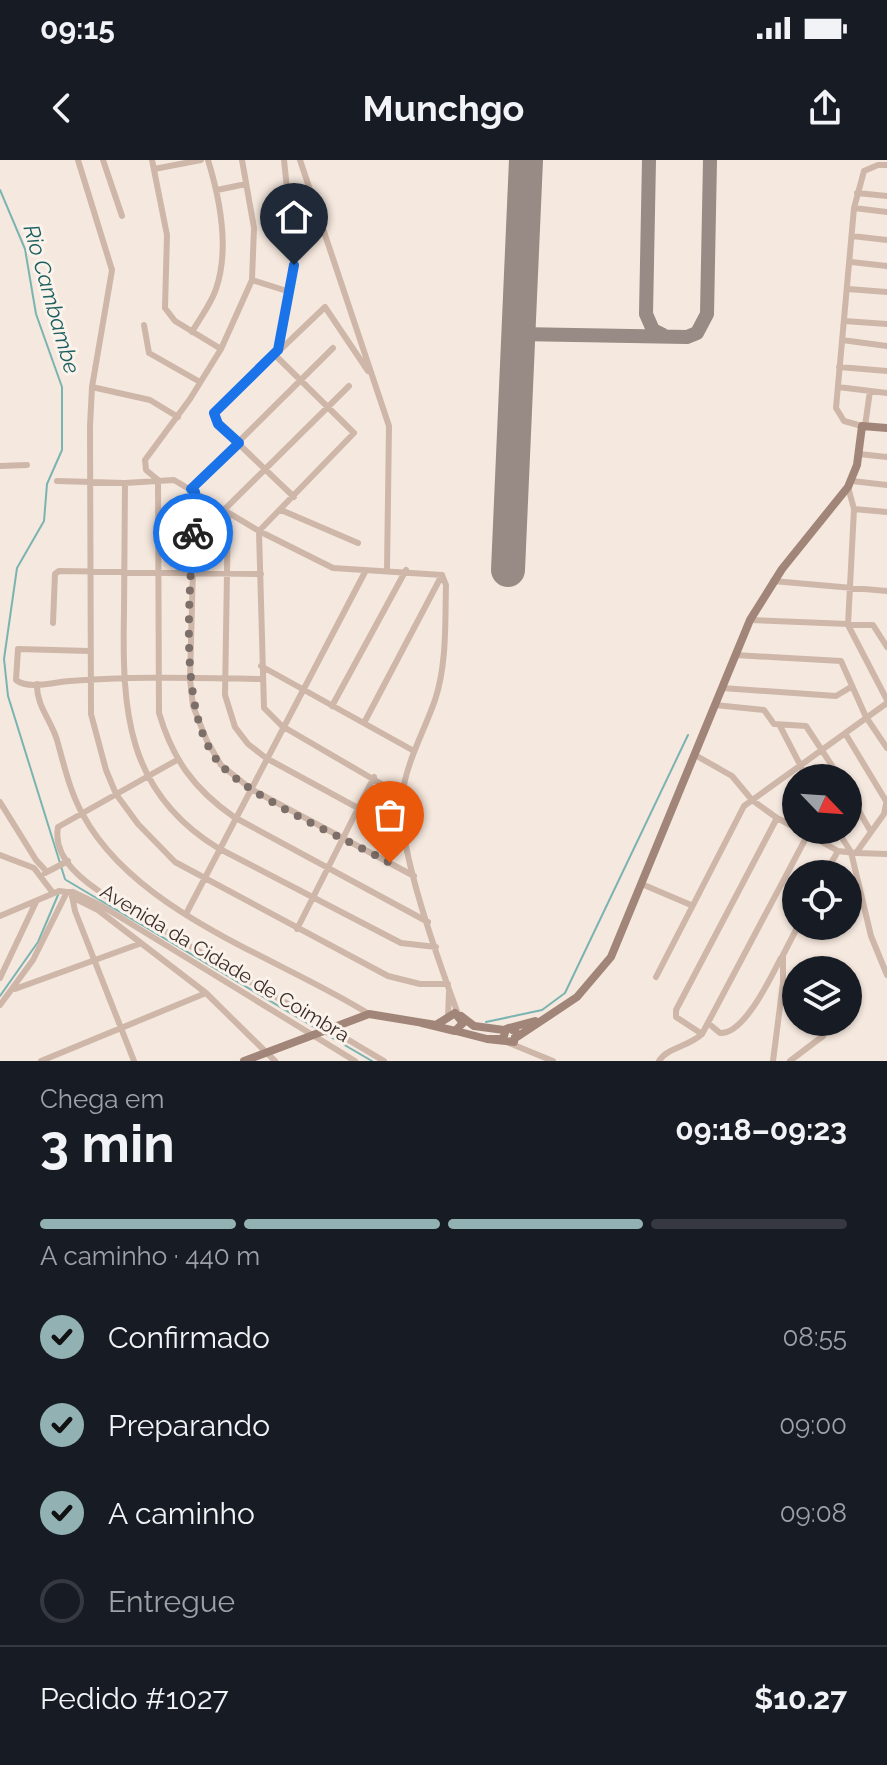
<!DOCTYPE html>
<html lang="pt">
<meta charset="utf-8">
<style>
:root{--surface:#171b24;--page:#242831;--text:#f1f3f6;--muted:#9ea1a6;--line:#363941;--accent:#91b1b2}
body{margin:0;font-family:Raleway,sans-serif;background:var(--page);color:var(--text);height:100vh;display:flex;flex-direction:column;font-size:30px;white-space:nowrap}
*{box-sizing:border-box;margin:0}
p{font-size:26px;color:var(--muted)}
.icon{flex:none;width:44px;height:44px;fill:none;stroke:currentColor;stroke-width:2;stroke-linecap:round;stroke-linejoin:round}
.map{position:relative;height:901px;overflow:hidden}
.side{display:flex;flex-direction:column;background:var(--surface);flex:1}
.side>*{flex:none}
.needle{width:52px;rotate:115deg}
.controls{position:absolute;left:782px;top:604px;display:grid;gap:16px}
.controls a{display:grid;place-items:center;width:80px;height:80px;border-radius:50%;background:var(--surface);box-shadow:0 2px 6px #0004;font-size:40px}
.pin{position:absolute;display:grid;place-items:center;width:68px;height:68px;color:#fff;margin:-82px -34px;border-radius:50% 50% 50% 0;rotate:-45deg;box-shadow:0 0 8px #0007}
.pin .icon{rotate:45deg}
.courier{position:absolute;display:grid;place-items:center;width:80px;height:80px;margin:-40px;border:6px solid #1a73e8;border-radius:50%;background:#fff;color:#222;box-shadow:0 2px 10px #0007}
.headline em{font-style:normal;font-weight:700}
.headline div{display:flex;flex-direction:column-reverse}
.headline{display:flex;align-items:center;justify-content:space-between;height:136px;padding:0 40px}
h1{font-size:52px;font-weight:700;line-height:60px}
.bar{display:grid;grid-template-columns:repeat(4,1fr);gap:12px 8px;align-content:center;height:96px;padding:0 40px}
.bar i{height:10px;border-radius:6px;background:var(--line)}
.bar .selected{background:var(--accent)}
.bar p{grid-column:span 4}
.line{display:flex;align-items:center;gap:20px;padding:0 40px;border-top:2px solid var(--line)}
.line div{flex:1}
ol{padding:0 40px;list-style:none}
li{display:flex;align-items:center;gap:24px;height:88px}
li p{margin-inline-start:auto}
li .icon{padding:8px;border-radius:50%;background:var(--accent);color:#111;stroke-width:4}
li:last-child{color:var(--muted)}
li i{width:44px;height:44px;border:4px solid var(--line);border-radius:50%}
.status{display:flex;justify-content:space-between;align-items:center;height:56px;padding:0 40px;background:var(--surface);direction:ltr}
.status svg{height:22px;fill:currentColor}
header{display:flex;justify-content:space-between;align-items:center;height:104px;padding:0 40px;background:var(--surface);font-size:36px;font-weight:700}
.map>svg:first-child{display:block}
</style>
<div class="status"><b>09:15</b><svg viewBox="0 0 49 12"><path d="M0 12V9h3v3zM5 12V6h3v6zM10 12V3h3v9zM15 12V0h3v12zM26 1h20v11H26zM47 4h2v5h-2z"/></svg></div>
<header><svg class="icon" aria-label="back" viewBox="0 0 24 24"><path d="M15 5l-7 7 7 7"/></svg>Munchgo<svg class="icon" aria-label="share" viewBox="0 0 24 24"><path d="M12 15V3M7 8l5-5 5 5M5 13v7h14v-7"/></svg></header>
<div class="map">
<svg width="887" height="901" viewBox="0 0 887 901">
<rect width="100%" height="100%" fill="#f5e8de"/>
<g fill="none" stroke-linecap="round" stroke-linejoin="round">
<path stroke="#7ab4b2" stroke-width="2" d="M0,30L25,89L36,154L62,227V290L47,324L44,361L17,408L4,499L8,536L65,719
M66,720L319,870
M0,836L38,782L58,735
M486,862L542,850L565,833L688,575
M324,873L372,901"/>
<path stroke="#988a84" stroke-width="14" d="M649,0L646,154L653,170L663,175
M518,174L687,177L697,173L707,154L710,0"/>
<path stroke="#988a84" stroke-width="34" d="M508,410L526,0"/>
<path stroke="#ceb7a9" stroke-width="6" d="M78,0L112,110L92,227L90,266L91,554L106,610L116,634L138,664L175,702L388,816L420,824H448
M103,0L122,56
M152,0L167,75L165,148L175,161L221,189
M242,0L254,68L252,120L221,189L190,239L145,300L146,310L158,320L159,553C173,600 194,629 234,657L428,762
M300,0L389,266L387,410
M154,9L201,0
M217,30L246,24
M857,33L887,36
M854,48L887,52
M852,76L887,80
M851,102L887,106
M252,120L287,131
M848,129L887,132
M844,161L887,164
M144,165L149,193L200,222
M192,172C200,158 211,144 216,129C230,88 220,39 208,0
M842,180L887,186
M278,190L294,96L284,0
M274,194L354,273L259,371L264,548L282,566L402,636
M839,207L887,211
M92,227L150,240L178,257
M838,227L887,233
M862,266L844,261L836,248L854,48L864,11L878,5H887
M865,266L870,231
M859,294L887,297
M0,306L27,305
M57,321L125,323L174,320L259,371L333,408L442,415
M852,321L887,325
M125,323C125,366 124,409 124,452C122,550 126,632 218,688L401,783L436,787
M848,327L854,349L848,465L887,540
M191,329L333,188
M195,332L190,519L193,546L207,581L221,605L251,629L414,716
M294,337L218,264L214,253L325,147L368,211
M854,349L887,352
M281,350L358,383
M223,351L349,226
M228,353L225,535L235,567L248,584L266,598L404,673
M442,415L446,425C445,462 447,504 435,540C424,572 406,602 402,637C396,685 440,805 458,854
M773,421L887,431
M750,460L873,465L887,487
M53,463L55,414L59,411L261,414
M89,491L18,489L16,520C29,530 54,522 70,521C133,516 198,518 261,519
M735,495L841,501L866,557L887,588
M261,506L414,591
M37,524C36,545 51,560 57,580C64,605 70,632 83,655C137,754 276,796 369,854
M722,528L836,536L851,527
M715,545L764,550L774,564L806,566L840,618
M332,546L406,410
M364,563L442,415
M780,566L807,618
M845,573L886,641
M695,595L732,616L752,640L777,658L676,850V857L702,874
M177,600L58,667C52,700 87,724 111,739L384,901
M848,632L871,672
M0,642L36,700L47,712
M777,658L796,668
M837,670L851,692L871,776L887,815
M808,674L838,691L825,714
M838,691L856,693L884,654L887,639
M856,693L887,694
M0,695L34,708L53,733
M45,713L68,701
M644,725L691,745
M73,732L102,746L355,901
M72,736L75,751L134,901
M72,737L98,750L206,833L275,901
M186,754L365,412
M0,756L59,731L67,732
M297,769L374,617
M656,817L744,646L887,543
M0,818L36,742
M15,829L139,784
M0,845L33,800L67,732H73
M448,857L449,832
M708,863L720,873C744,875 771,817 781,798
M509,883L553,901
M41,901L206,833
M659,901C668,887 688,887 702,874L808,674L800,670
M773,901L783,823V795L798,766
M790,901L823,876"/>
<path stroke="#a28579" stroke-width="8" d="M461,856L474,866L504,870
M509,868L516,872L514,882L487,879H503L506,869L509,868L535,861
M456,871L487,879
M517,877L577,837L611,797L750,460L782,409L848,327L857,305L862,266L887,268
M244,901L369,854L436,865L455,853L463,863L455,871L422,863"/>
</g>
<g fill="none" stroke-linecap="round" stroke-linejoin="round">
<path stroke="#7c6e68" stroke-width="8" stroke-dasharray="0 14.4" d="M193,373C190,436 177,557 221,605C252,639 347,679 390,703"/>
<path stroke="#1a73e8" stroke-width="10" d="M193,373L195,332L191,329L239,283L218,264L214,253L278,190L294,105"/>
</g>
<g text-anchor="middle" stroke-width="6" stroke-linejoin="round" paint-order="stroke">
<g font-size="20" fill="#3b2d29" stroke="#fbf3eb">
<text transform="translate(225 803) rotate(31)" y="7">Avenida da Cidade de Coimbra</text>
</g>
<g font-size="22" font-style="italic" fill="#1b605f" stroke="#fbf3eb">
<text transform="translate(52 139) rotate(74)" y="8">Rio Cambambe</text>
</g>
</g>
</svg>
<div class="controls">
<a><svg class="needle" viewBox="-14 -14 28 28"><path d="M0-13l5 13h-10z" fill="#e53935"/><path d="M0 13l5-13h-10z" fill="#9ea1a6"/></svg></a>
<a><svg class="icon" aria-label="locate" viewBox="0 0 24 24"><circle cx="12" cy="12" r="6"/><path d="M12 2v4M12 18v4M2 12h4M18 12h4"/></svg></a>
<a><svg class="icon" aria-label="layers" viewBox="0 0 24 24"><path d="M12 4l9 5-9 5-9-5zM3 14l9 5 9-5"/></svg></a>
</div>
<div class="pin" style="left:390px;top:703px;background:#ea580c"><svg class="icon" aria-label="bag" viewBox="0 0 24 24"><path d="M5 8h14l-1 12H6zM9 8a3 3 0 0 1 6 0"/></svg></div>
<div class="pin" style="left:294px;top:105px;background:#1f2937"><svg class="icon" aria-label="home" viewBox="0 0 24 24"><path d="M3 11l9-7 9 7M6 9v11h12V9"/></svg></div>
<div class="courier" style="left:193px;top:373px"><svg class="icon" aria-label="bike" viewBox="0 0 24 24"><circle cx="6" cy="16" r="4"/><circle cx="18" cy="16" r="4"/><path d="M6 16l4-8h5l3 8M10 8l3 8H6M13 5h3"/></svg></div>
</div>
<section class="side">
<div class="headline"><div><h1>3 min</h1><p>Chega em</p></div><em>09:18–09:23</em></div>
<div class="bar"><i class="selected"></i><i class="selected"></i><i class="selected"></i><i></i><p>A caminho · 440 m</p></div>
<ol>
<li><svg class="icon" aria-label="check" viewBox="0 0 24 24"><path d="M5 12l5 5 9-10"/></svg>Confirmado<p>08:55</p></li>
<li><svg class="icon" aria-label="check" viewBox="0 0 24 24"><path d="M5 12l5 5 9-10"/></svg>Preparando<p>09:00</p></li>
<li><svg class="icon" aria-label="check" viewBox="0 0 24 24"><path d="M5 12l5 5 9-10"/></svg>A caminho<p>09:08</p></li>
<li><i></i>Entregue</li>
</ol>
<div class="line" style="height:104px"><div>Pedido #1027</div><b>$10.27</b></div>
</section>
